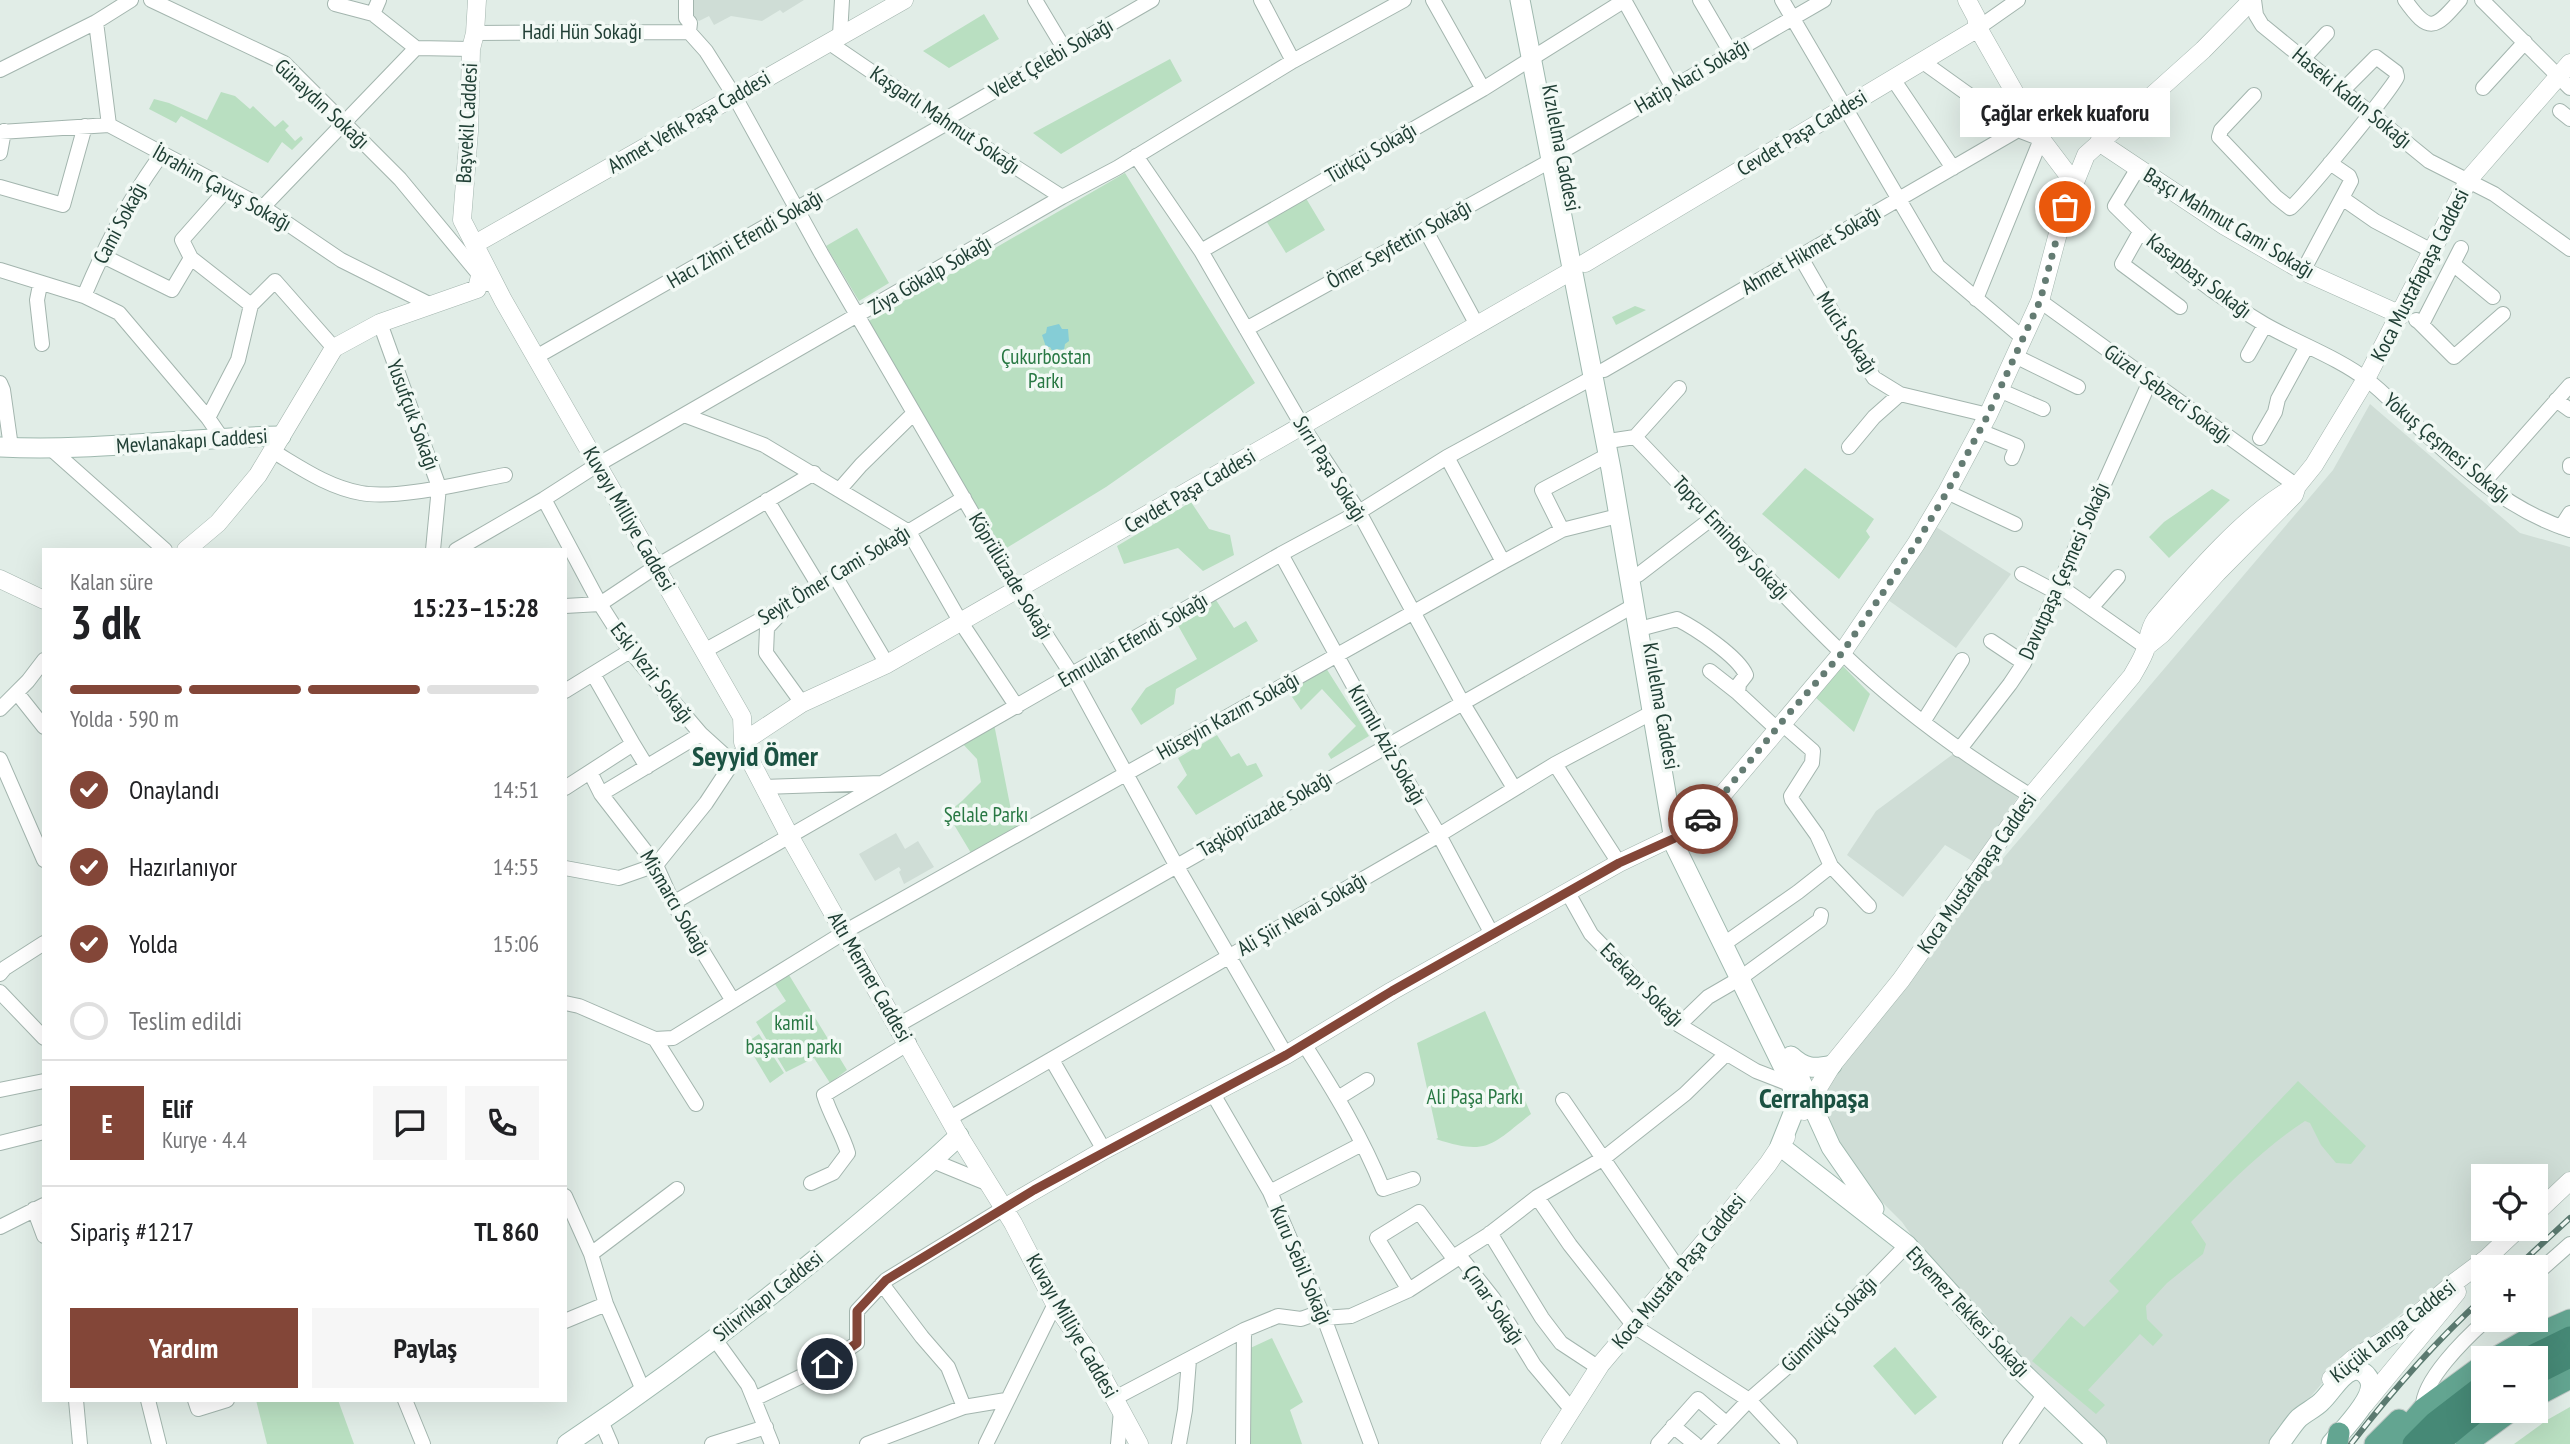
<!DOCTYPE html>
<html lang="tr">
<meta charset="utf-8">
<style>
:root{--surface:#fff;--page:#f6f6f6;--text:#202124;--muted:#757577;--line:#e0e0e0;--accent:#834638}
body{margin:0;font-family:"PT Sans Narrow",sans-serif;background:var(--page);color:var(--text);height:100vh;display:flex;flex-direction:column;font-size:26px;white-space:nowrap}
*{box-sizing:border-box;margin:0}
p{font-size:23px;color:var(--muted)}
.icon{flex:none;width:38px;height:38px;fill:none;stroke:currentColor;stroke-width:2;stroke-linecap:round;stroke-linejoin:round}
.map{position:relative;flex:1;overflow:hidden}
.panel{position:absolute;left:42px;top:548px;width:525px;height:854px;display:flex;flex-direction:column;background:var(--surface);border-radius:0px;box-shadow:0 7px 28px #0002}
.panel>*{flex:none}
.tools{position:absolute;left:2471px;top:1164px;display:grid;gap:14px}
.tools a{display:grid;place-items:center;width:77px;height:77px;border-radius:0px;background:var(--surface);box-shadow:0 7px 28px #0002;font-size:35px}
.pin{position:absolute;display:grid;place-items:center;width:60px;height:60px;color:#fff;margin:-30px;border:4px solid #fff;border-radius:50%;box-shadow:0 2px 7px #0007}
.courier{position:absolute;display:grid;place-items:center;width:70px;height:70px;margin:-35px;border:5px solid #834638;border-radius:50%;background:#fff;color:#222;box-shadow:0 2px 9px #0007}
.bubble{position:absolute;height:49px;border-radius:0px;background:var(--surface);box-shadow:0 7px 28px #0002;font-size:23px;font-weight:600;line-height:49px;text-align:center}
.head em{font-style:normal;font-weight:600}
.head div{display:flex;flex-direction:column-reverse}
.head{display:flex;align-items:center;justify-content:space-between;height:119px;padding:0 28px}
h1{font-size:46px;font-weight:600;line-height:52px}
.bar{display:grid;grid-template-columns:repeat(4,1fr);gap:10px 7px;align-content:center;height:84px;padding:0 28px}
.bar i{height:9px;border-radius:5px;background:var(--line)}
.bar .current{background:var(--accent)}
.bar p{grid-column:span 4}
.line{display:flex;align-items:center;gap:18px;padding:0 28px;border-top:2px solid var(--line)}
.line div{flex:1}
.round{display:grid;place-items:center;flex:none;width:74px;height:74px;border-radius:0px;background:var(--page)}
ol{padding:0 28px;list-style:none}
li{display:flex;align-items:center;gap:21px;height:77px}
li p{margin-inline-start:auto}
li .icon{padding:7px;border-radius:50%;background:var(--accent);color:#fff;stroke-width:4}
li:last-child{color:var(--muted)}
li i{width:38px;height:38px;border:4px solid var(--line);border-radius:50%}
.button{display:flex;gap:14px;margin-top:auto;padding:14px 28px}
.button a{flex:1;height:80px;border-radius:0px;background:var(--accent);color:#fff;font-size:28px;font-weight:600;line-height:80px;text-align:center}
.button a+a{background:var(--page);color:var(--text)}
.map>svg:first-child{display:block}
</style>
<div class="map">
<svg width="2570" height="1444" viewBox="0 0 2570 1444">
<rect width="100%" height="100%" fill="#e1ede7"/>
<path fill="#cfddd6" d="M689,0H804L783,13L780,10L762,21L731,16L714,25L709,16L699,21L689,11Z
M2370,404L2520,533L2570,547V1173L2536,1203V1176H2483V1228L2507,1229L2481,1252L2343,1359L2270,1444H2110L2021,1361L1983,1312L1926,1256L1902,1222L1859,1179L1815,1100L1944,928L2333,470Z
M1936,527L2011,574L1956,648L1888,600Z
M1956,752L2020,794L1974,862L1945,845L1903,897L1847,855L1876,811Z
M896,833L905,849L918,841L934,867L904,884L899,872L901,870L899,867L875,881L859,854Z"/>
<path fill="#b9dfc1" d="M984,14L999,39L949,68L923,51Z
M1170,59L1182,81L1061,154L1033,133Z
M221,92L235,96L250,109L253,106L275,127L283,120L289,126L285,130L295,141L301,136L303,139L292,150L282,142L268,163L181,116L176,123L149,109L154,99L169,103L207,120Z
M1125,173L1255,383L1106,487L1000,552L869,321Z
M1304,195L1325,230L1286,253L1265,219Z
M857,228L889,283L859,301L826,246Z
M1635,306L1646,310L1616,325L1612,317Z
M1805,468L1874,519L1866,531L1870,537L1839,579L1762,514Z
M2212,489L2230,500L2169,558L2149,537L2164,522Z
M1191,502L1209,529L1230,535L1234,555L1203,571L1178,548L1124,564L1117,546Z
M1216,600L1234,628L1246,621L1258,641L1176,689L1174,704L1141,725L1131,709L1146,688L1197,659L1176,622Z
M1841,664L1870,694L1854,732L1815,697Z
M1326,668L1369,736L1331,759L1328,754L1356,726L1322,689L1301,710L1288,691Z
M994,724L1011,810L1021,827L971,853L947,813L962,801L981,782L977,759L961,742Z
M1217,735L1231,757L1239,753L1247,766L1256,763L1263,776L1196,815L1177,787L1187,775L1178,758Z
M789,975L847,1070L830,1083L814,1058L786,1072L756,1022L786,1001L775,984Z
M1485,1011L1531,1114C1491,1145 1488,1156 1436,1139L1438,1138L1417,1043Z
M759,1034L784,1073L770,1083L746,1043Z
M2298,1081L2366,1146L2351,1164L2336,1163L2321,1145L2310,1123L2305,1121C2262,1149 2228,1185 2191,1222L2206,1244L2203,1254L2167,1283L2146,1306L2147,1319L2163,1335L2153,1346L2140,1334L2088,1390L2105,1405L2096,1414L2032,1361L2071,1316L2084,1327L2119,1291L2109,1281Z
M1272,1338L1303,1402L1290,1410L1302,1444H1246V1350Z
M1895,1347L1937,1397L1915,1415L1873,1366Z
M256,1400H338L354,1444H267Z
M2570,1407V1444H2514L2547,1420Z"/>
<path fill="#85cdd6" d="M1059,324L1062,329H1068L1069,341L1065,344L1064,350L1057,349L1053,352L1050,347H1046L1042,335L1046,333L1047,327Z"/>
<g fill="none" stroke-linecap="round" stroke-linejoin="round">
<g stroke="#a3b5ae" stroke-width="16">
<path id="minor" d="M151,0L284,63L400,179L487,284
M379,0L373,14L416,48
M686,0V18L690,23L689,32L706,51L735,97L821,253L1017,590L1072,675L1176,865L1286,1055
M1035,0L1065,50
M1261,0L1293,61
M1433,0L1483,89
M1624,0L1673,88
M1700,0L1731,53
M1782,0L1938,266L2023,338
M2254,0L2256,15L2262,25L2429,161L2494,194L2570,249
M2405,0C2429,34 2435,29 2460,0
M2482,0L2570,88
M335,4L373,14
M96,22L109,125
M1978,28L2018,0
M475,33L689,32
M840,35L842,0
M828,42L947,123L1062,197
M2303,59L2327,33
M1923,62L2018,130L2041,139L1976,299
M0,70L96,22L131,0
M1893,79L1953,168
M2483,88L2525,42
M2254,95L2221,130L2219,137L2276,197L2290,208C2299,203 2395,86 2397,77C2397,75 2396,74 2396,72L2376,57L2343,90
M2560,111L2570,119
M0,132L109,125L263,207L341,260L431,305
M1561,152L1824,0
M0,153L4,131
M1136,156L1201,251L1303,427L1359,512L1462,702L1514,788
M2138,168L2115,206C2159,251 2209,292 2264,324C2295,342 2339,358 2367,380C2380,389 2391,401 2402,412C2453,459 2503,509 2570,530
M0,187L63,205L85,126
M228,188L182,240L191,258L251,305
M2342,198L2375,221L2432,251
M263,207L416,48L471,49
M1425,229L1477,325
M2140,232L2122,264L2180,307
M1201,251L1483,89L1625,0
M101,255L172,290L191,258
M1800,256L1838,322L1874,378L1900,394L1988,415
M2453,264L2493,297
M0,270L84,296L119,313L208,418L221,437
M2303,271L2351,181L2349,176L2330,163
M40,285L37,300L42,344
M84,296C105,246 129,198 162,154
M2040,301L2297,486
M2416,320L2422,324L2461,248
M2419,322L2454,357L2503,314
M380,323L439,487L433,550
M1246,329L1552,160
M2248,355L2265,325
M2015,356L2078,387
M536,357L947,123L951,116L1152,0
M1604,370L2018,130
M0,383L3,390L11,447
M1999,390L2043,409
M2556,400L2570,410
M684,415L764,445L909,532L960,621L1017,707
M208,418L238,360L251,305L275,281L334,348
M1980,431L2017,446L2012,458
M1635,437L1679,388
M2260,438L2275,412L2278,399L2307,346
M1615,440L1635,437C1704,508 1769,583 1841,652C1898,707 1964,755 2031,796
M49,447L165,550
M1849,447L1874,417L1900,394
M274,452C301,468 328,487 361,493C397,500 467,482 505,475
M1447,457L1503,562
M2570,465V467
M2483,483L2570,385
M840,489L861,465L914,413
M1947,492L2015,524
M544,499L600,604L630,651L701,734L733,763
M767,500L819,586
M2561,527L2570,513
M1562,530L1542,490L1608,455
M456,550L544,499L597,465L1062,197L1117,168L1293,61L1404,0
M1281,554L1386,745L1439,835L1493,936
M2022,574L2056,592
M1638,575L1711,519
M835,576L887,664
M2058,585L2146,647
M565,606L600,604L657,566L814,473
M2091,608L2118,577
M781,613L767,628L766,653L802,703
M1647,627L1677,619C1695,628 1738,656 1746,675L1739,684L1738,693L1777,729
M1991,641L2024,663
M704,651L789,604L964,498
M1710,671L1738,693
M593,674L633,744
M565,691L630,651
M17,693L44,727
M0,709L28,681L44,660
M1923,722L1962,660
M1959,750L2010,684L2024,663L2150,381
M0,759L44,860
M1555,764L1619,863
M590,772L601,794L656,865L673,903L733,1001
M763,787L881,783
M565,788L633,744L647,767
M601,794L701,734
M1831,866L1869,906
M565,868L619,878L656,865L706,803L737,756
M1568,893L1591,934L1679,1025L1756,1071L1792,1085
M673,903L1281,554L1359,512L1447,457L1592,378
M1731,939L1798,892L1831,866L1817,835L1792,800L1791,796L1812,763L1813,751L1781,723
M0,974L5,968L44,943
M1746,974L1820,920L1821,915
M0,992L44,1038
M565,1003L579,1006L655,1039L673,1038L853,927L1503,562L1562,530L1618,516
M898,1025L1633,606
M1679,1025L1708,997L1739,979
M655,1039L696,1104
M1304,1044C1334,1091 1362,1137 1383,1189L1413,1179
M1052,1060L1104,1150
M0,1090L44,1081
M1213,1094L1270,1192L1324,1318L1371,1444
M1338,1098L1367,1080
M1563,1100L1680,1271
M950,1118L1439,835L1555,764L1653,712
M0,1143L44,1132
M933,1161L989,1184
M811,1183L833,1173L848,1153C842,1133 830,1115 824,1095L909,1043
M1270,1192L1362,1144
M565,1196L591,1254L606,1304L643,1390
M1537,1197L1570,1245L1634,1326L1749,1400L1790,1444
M34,1209L44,1236
M0,1227L44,1205
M1490,1233L1542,1318L1561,1343L1599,1368
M591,1254L677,1189
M1458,1254L1488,1235L1537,1197L1604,1158L1685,1094L1725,1055
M2536,1274L2570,1244
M882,1284L922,1337L948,1367L964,1407
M1409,1290L1377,1238L1419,1212L1455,1260
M565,1321L606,1304
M714,1338L748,1385L772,1444
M1115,1398L1244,1330L1278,1316L1301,1319L1312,1315L1324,1318L1351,1316L1409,1290L1455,1260L1458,1254L1493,1298L1534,1365L1572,1410
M754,1399L827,1364L857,1343V1311L886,1280L1004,1208
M76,1400L80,1444
M148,1400L159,1444
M195,1400L198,1409L227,1400
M405,1400L423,1444
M2423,1409C2420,1382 2467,1337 2486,1320
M601,1421L611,1444
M1673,1426L1695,1444
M712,1444L766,1427
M867,1444L964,1407L1006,1400
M986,1444L1055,1304
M1118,1444L1121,1411
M1179,1444L1185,1410L1189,1360
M1243,1444L1244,1330
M1658,1444L1698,1399L1726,1423
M1707,1444L1749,1400L1795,1360L1907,1245
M2010,1444L2044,1395"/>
</g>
<g stroke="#a3b5ae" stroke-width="19">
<path id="tertiary" d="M477,0L475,33L471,49L469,131L462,220L503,300L742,717L743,742L750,760L790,837L959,1136L1013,1223L1055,1304L1094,1361L1139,1444
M1967,0L1976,17L1978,28L2041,139L2075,184
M2099,142L2225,226L2303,271L2401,315
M475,244L904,0
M1585,263L1978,28
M186,550L218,523L258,475L334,348L380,323L477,289L480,276
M0,579L44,600
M2146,647L2162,634L2217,573L2294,495L2297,486L2314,465L2366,379L2469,179L2570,63
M743,742L802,703L887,664L1573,270
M1804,1111L1832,1065L1901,980L2031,796L2132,676C2137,667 2143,658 2146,648C2149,637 2149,629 2156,619C2191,578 2249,510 2297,486
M1004,1208L1104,1150L1286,1055L1392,991L1619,863L1696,826L1842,653L1916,544L1947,492L1988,415L2040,301L2065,207L2086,155L2203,50L2252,0
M2536,1213L2570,1181
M2331,1379L2353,1359L2396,1333L2455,1282L2486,1259L2519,1228
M2364,1405L2457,1292
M1550,1444L1601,1364L1727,1215L1768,1164L1786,1137"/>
</g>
<g stroke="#9fb9af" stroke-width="21">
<path id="secondary" d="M1520,0L1611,469L1675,846L1792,1085L1794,1111L1780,1146L1907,1245L2018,1368L2097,1444
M0,447C94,452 187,437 281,436
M1791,1056C1805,1069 1814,1069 1832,1065
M1795,1068L1831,1147L1874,1209
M567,1444C661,1381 752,1312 839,1240C880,1206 921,1172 959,1136
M2279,1444C2286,1436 2292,1425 2299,1418C2306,1412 2315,1408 2321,1402C2331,1393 2340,1375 2352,1371C2358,1369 2364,1372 2367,1376C2382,1393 2341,1431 2331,1444"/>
</g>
<g stroke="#c1c9c6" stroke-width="23">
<path id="primary" d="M2495,1358L2533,1336L2570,1320
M2536,1396L2570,1378
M2337,1444L2339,1433
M2375,1444L2399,1420
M2393,1444L2423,1409L2483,1365
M2466,1444L2512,1410"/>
</g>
<g stroke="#c1c9c6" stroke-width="23">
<path id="trunk" d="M2527,1358L2570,1337
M2536,1374L2570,1357
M2413,1444L2435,1422L2483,1385
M2438,1444L2483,1407"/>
</g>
<use href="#minor" stroke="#fff" stroke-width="14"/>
<use href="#tertiary" stroke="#fff" stroke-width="18"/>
<use href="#secondary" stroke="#fff" stroke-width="19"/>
<use href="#primary" stroke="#63a591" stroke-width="21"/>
<use href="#trunk" stroke="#468976" stroke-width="21"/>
<g stroke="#5b7a70" stroke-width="6">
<path id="rail" d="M2517,1267L2570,1218
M2351,1444C2392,1391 2434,1343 2483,1298"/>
</g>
<use href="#rail" stroke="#f2f9f5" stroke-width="3.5" stroke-dasharray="10" stroke-linecap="butt"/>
</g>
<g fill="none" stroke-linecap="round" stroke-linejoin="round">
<path stroke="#647c73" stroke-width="7" stroke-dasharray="0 12.6" d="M1703,819L1785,718L1842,653L1916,544L1947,492L1988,415L2040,301L2065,207"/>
<path stroke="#834638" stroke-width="9" d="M827,1364L857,1343V1311L886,1280L1034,1190L1286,1055L1392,991L1619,863L1684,834L1703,819"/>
</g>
<g text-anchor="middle" stroke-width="7" stroke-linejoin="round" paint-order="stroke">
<g font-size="21" fill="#203f35" stroke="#f2f9f5">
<text x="582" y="39">Hadi Hün Sokağı</text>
<text transform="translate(1051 58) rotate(-30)" y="7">Velet Çelebi Sokağı</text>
<text transform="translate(1692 76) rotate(-30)" y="7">Hatip Naci Sokağı</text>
<text transform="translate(2352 98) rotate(39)" y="7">Haseki Kadın Sokağı</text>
<text transform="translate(322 104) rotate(43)" y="7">Günaydın Sokağı</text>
<text transform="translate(945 120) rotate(34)" y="7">Kaşgarlı Mahmut Sokağı</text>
<text transform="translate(689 122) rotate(-30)" y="7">Ahmet Vefik Paşa Caddesi</text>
<text transform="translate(467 123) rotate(-87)" y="7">Başvekil Caddesi</text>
<text transform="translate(1802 133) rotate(-31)" y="7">Cevdet Paşa Caddesi</text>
<text transform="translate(1561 148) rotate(79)" y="7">Kızılelma Caddesi</text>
<text transform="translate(1371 153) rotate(-30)" y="7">Türkçü Sokağı</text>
<text transform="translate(222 188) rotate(29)" y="7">İbrahim Çavuş Sokağı</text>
<text transform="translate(120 223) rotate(-62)" y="7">Cami Sokağı</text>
<text transform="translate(2229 223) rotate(31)" y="7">Başçı Mahmut Cami Sokağı</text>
<text transform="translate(745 239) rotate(-30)" y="7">Hacı Zihni Efendi Sokağı</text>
<text transform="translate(1399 244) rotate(-29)" y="7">Ömer Seyfettin Sokağı</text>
<text transform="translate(1811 250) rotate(-30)" y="7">Ahmet Hikmet Sokağı</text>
<text transform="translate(930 275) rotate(-30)" y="7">Ziya Gökalp Sokağı</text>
<text transform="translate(2420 275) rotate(-63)" y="7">Koca Mustafapaşa Caddesi</text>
<text transform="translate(2199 276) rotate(37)" y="7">Kasapbaşı Sokağı</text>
<text transform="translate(1847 333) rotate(57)" y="7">Mucit Sokağı</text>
<text transform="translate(2168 394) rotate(36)" y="7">Güzel Sebzeci Sokağı</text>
<text transform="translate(413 415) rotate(70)" y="7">Yusufçuk Sokağı</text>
<text transform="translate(192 441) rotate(-4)" y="7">Mevlanakapı Caddesi</text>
<text transform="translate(2447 448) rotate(40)" y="7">Yokuş Çeşmesi Sokağı</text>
<text transform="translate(1330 469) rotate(58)" y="7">Sırrı Paşa Sokağı</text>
<text transform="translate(1190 491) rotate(-30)" y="7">Cevdet Paşa Caddesi</text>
<text transform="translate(629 519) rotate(60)" y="7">Kuvayı Milliye Caddesi</text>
<text transform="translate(1731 538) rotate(47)" y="7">Topçu Eminbey Sokağı</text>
<text transform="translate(2064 571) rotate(-66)" y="7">Davutpaşa Çeşmesi Sokağı</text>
<text transform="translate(834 575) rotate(-31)" y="7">Seyit Ömer Cami Sokağı</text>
<text transform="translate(1011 576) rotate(59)" y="7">Köprülüzade Sokağı</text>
<text transform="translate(1133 640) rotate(-30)" y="7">Emrullah Efendi Sokağı</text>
<text transform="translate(652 673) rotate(52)" y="7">Eski Vezir Sokağı</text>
<text transform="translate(1661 706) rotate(80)" y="7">Kızılelma Caddesi</text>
<text transform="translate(1228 716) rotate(-29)" y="7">Hüseyin Kazım Sokağı</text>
<text transform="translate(1387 745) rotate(60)" y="7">Kırımlı Aziz Sokağı</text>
<text transform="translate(1265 814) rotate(-30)" y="7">Taşköprüzade Sokağı</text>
<text transform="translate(1977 873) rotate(-55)" y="7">Koca Mustafapaşa Caddesi</text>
<text transform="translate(675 903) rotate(60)" y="7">Mismarcı Sokağı</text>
<text transform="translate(1302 914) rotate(-30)" y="7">Ali Şiir Nevai Sokağı</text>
<text transform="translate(870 977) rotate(60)" y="7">Altı Mermer Caddesi</text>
<text transform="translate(1642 985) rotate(45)" y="7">Esekapı Sokağı</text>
<text transform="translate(1301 1265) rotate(67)" y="7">Kuru Sebil Sokağı</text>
<text transform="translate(1679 1271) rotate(-50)" y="7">Koca Mustafa Paşa Caddesi</text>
<text transform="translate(768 1296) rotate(-38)" y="7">Silivrikapı Caddesi</text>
<text transform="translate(1494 1305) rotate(56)" y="7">Çınar Sokağı</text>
<text transform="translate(1968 1312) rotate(47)" y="7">Etyemez Tekkesi Sokağı</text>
<text transform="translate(1829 1324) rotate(-45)" y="7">Gümrükçü Sokağı</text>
<text transform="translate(1072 1326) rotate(60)" y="7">Kuvayı Milliye Caddesi</text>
<text transform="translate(2393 1331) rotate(-38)" y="7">Küçük Langa Caddesi</text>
</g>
<g font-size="21" fill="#287843" stroke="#f2f9f5">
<text x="1046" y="364">Çukurbostan<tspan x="1046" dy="24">Parkı</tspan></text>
<text x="986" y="822">Şelale Parkı</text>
<text x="794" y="1030">kamil<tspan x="794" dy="24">başaran parkı</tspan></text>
<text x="1475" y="1104">Ali Paşa Parkı</text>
</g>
<g font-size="28" font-weight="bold" fill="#1b5242" stroke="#f2f9f5">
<text x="755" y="766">Seyyid Ömer</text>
<text x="1814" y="1108">Cerrahpaşa</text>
</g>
</g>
</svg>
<div class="tools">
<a><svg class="icon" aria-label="locate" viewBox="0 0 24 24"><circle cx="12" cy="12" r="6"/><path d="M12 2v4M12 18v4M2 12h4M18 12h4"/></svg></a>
<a>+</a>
<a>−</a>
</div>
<div class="pin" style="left:2065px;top:207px;background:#ea580c"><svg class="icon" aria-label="bag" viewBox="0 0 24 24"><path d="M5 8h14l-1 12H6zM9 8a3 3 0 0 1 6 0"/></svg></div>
<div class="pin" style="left:827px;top:1364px;background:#1f2937"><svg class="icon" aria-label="home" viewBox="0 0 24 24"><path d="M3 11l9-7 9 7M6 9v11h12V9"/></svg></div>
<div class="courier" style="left:1703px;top:819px"><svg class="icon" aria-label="car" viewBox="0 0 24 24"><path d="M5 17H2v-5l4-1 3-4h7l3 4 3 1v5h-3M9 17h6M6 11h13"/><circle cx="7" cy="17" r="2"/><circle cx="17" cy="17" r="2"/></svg></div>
<div class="bubble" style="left:1960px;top:88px;width:210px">Çağlar erkek kuaforu</div>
<section class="panel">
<div class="head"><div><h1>3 dk</h1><p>Kalan süre</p></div><em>15:23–15:28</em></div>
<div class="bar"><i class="current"></i><i class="current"></i><i class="current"></i><i></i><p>Yolda · 590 m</p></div>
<ol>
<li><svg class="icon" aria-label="check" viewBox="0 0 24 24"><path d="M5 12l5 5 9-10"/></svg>Onaylandı<p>14:51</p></li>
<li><svg class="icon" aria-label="check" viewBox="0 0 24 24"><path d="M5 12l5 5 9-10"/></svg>Hazırlanıyor<p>14:55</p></li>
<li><svg class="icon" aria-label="check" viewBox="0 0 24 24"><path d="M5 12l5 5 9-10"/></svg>Yolda<p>15:06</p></li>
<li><i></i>Teslim edildi</li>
</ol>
<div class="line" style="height:126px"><b class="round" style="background:var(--accent);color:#fff">E</b><div><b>Elif</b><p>Kurye · 4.4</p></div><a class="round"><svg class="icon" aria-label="chat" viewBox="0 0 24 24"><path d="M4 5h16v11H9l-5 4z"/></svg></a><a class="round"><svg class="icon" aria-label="phone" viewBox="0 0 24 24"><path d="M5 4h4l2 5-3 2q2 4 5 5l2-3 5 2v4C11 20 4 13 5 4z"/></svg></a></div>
<div class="line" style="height:91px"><div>Sipariş #1217</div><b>TL 860</b></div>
<div class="button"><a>Yardım</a><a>Paylaş</a></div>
</section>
</div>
